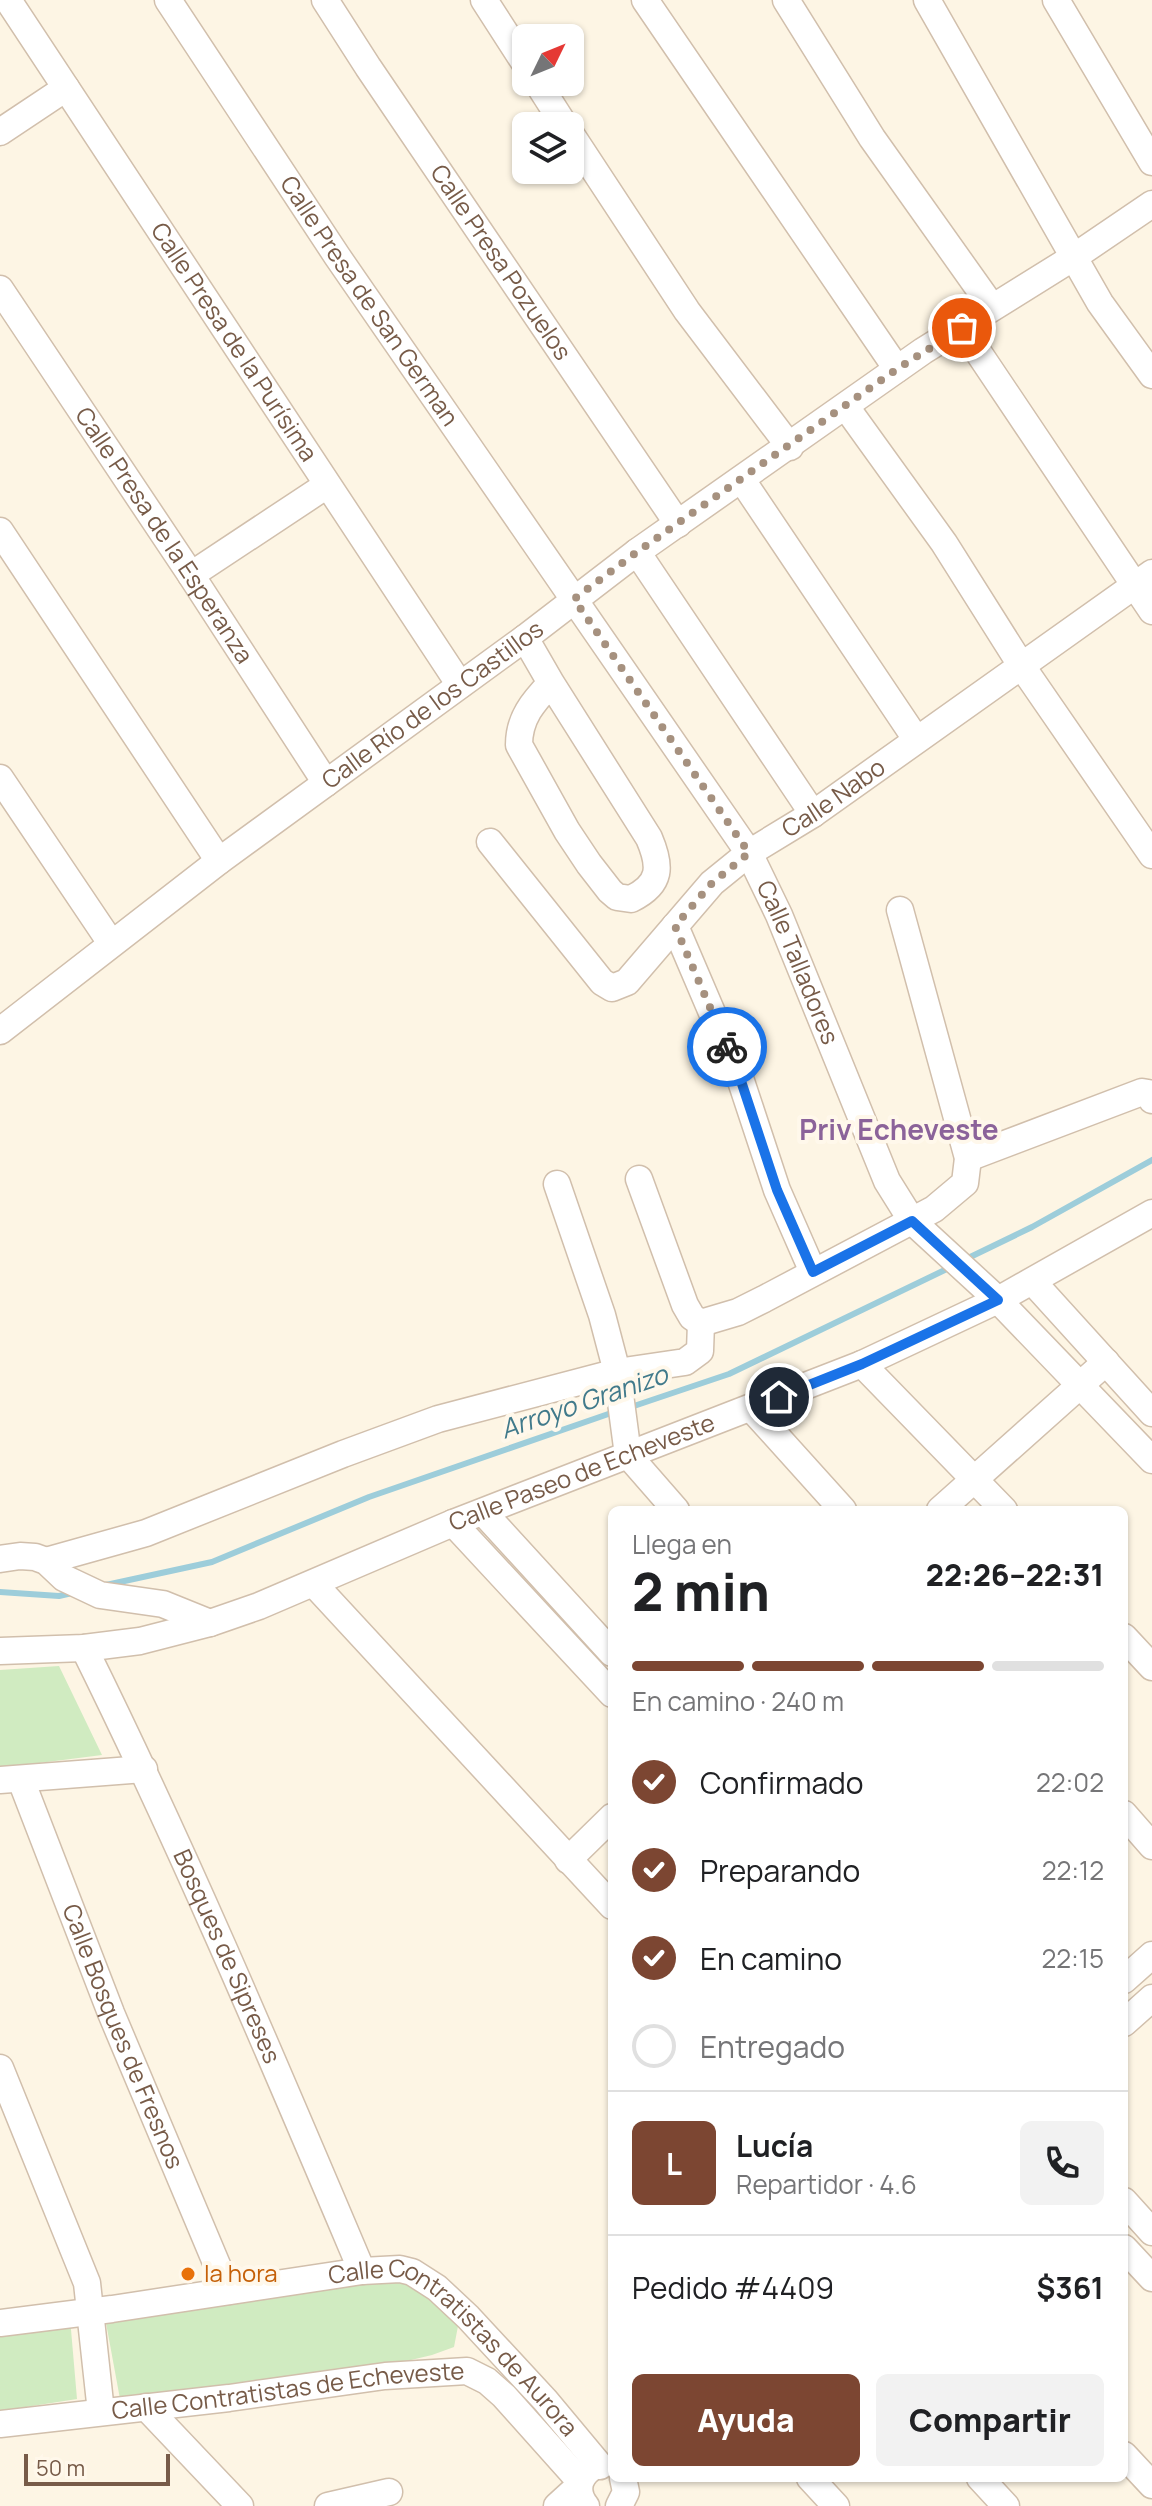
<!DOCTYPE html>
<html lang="es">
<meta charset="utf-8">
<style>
:root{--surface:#fff;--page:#f2f2f2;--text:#202124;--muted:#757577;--line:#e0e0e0;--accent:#7c4632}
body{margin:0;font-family:Manrope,sans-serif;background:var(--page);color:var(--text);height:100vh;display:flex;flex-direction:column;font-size:30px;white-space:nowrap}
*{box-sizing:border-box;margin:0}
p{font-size:26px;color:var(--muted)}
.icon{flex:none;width:44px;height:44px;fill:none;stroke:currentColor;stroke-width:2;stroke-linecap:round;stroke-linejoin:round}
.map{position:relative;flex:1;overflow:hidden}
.side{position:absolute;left:608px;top:1506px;width:520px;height:976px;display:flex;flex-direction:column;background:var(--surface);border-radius:12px;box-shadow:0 2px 6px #0004}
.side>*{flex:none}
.needle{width:52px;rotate:47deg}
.controls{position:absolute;left:512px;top:24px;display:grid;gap:16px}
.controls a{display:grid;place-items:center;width:72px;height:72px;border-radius:12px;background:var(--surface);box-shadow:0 2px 6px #0004;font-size:40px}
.scale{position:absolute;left:24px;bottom:20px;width:146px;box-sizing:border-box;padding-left:8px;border:4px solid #775b48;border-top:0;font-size:22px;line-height:28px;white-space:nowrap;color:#775b48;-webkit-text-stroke:6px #fff8eb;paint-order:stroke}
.pin{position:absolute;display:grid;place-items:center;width:68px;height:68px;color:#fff;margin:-34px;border:4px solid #fff;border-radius:50%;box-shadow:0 2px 8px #0007}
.courier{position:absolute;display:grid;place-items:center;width:80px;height:80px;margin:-40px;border:6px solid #1a73e8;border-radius:50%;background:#fff;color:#222;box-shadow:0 2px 10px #0007}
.overview em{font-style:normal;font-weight:800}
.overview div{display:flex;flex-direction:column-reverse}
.overview{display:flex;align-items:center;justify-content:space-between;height:136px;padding:0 24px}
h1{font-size:52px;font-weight:800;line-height:60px}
.bar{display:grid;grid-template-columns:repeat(4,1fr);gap:12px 8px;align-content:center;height:96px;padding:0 24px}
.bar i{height:10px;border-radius:6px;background:var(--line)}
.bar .active{background:var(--accent)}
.bar p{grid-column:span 4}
.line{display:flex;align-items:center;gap:20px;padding:0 24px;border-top:2px solid var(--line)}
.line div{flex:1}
.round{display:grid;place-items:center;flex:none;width:84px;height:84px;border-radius:12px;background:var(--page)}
ol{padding:0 24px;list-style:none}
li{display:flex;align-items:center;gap:24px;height:88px}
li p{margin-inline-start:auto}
li .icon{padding:8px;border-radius:50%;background:var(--accent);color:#fff;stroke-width:4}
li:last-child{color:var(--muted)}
li i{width:44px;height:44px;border:4px solid var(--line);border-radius:50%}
.action{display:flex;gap:16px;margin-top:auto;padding:16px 24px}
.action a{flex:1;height:92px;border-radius:12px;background:var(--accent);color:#fff;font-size:32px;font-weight:800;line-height:92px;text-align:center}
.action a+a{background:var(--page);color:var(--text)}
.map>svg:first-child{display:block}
</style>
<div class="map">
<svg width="1152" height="2506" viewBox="0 0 1152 2506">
<rect width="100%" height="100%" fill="#fdf5e4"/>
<path fill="#d0ebc1" d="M59,1666L102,1755L0,1768V1670Z
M403,2276L449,2310L458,2326L454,2347L432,2355L394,2364L120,2399L104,2312Z
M70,2318L77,2399L0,2411V2328Z"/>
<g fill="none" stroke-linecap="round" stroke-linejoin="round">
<path stroke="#9dcdda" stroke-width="6" d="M964,1260L1032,1227L1152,1160
M628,1408L729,1374L951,1267
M106,1585L212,1562L369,1497L617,1411
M0,1592L59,1596L72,1593"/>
<g stroke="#d1bfac" stroke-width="29">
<g id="minor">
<path id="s1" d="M8,0L460,685"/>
<path id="s2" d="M168,0L337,256L749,853L779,915L887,1181L912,1221L998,1300L1152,1460"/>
<path id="s3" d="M325,0L368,67L678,524"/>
<path d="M484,0L526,65"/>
<path d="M645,0L897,369"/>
<path d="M786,0L872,138L992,307"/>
<path d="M927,0L1100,303L1152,375"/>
<path d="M1056,0L1152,162"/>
<path d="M537,82L565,126"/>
<path d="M0,132L66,88"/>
<path d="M570,133L687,311L790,447"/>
<path id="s4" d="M0,289L191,575L326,783"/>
<path d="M962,328L1152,611"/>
<path d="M846,407L944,543L1021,665L1152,855"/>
<path d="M742,480L916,739"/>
<path d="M0,531L219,861"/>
<path d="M637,552L813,814"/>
<path d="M191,575L327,485"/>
<path d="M525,638L551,683L649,838C661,866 662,884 631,899L617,897L610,891L589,864L567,831L519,745C519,718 533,702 551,683"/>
<path d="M0,778L111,943"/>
<path id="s5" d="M490,842L602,982L612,988L627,982L712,883L749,853L813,814L1152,573"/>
<path d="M675,926L740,1078L777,1190L813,1272"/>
<path id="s6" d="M0,1031L219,861L525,638L637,552L923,351L1074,257L1152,204"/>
<path d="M968,1158L1142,1092L1148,1093L1152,1100"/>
<path d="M639,1179L685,1305L692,1317L701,1323"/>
<path d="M557,1184L602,1315L617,1372L628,1455L676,1510"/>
<path d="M1033,1282L1152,1413"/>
<path d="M701,1323L738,1312L764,1299L934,1209L965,1183L968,1158L900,910"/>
<path d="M862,1364L1004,1510"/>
<path d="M751,1408L843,1510"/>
<path d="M940,1510L1106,1362"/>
<path d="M483,1512L612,1653"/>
<path d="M453,1523L612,1694"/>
<path d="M0,1559L20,1556L35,1557L46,1561L64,1578L100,1595L163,1604L210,1623"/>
<path d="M46,1561L146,1533L343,1454L438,1419L617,1372L685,1362L700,1351L701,1323"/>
<path d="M314,1584L612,1906"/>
<path d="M1124,1637L1152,1667"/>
<path id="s7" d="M84,1648C185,1852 273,2061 362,2271"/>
<path id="s8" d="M0,1651L84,1648L140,1641L210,1623L259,1606L453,1523L862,1364L998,1300L1152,1213"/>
<path d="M0,1780L144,1769"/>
<path id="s9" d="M21,1780L111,2013L228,2291"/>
<path d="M1124,1814L1152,1846"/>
<path d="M568,1860L612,1817"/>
<path d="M1124,1980L1152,1955"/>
<path d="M1124,2023L1152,1998"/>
<path d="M0,2068L87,2283L101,2412"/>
<path d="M1124,2201L1152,2232"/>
<path d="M1124,2248L1152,2278"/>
<path id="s10" d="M0,2323L112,2309L362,2271L400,2269L412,2272L437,2288L468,2317L545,2400L600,2466"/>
<path d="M146,2407L240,2506"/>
<path id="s11" d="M0,2424L229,2398L385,2376L467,2371L487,2381L504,2396L580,2481"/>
<path d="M1124,2455L1152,2485"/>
<path d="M810,2478L836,2506"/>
<path d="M980,2478L1006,2506"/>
<path d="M328,2506L389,2492"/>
<path d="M557,2506L579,2486"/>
<path d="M586,2506C576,2494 577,2479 590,2469"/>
<path d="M619,2506L626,2492L623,2478"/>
</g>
</g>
<use href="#minor" stroke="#fff" stroke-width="26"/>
</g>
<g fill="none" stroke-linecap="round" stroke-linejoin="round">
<path stroke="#a6917f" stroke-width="8" stroke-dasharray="0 14.4" d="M727,1047L675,926L712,883L749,853L574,599L637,552L897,369L962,328"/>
<path stroke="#1a73e8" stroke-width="10" d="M727,1047L740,1078L777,1190L813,1272L912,1221L998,1300L862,1364L779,1397"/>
</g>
<circle fill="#e8710a" stroke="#fff8eb" stroke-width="3" cx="188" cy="2274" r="8"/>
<g text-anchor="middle" stroke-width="8" stroke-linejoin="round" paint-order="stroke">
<g font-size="24" fill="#775b48" stroke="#fff8eb">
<text dy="8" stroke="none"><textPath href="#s3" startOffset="316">Calle Presa Pozuelos</textPath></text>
<text dy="8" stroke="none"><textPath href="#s2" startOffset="362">Calle Presa de San German</textPath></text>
<text dy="8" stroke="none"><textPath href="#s1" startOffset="410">Calle Presa de la Purísima</textPath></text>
<text dy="8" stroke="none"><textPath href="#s4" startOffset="296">Calle Presa de la Esperanza</textPath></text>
<text dy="8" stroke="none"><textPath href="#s6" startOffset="542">Calle Río de los Castillos</textPath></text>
<text dy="8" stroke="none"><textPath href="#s5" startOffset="486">Calle Nabo</textPath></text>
<text dy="8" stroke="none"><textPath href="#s2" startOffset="1152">Calle Talladores</textPath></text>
<text dy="8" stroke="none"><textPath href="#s8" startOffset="614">Calle Paseo de Echeveste</textPath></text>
<text dy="8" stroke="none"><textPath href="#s7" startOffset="340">Bosques de Sipreses</textPath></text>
<text dy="8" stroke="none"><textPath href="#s9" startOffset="276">Calle Bosques de Fresnos</textPath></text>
<text dy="8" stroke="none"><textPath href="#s10" startOffset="488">Calle Contratistas de Aurora</textPath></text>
<text dy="8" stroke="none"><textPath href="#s11" startOffset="290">Calle Contratistas de Echeveste</textPath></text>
</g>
<g font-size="24" fill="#c56008" stroke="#fff8eb" text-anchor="start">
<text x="204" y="2282">la hora</text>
</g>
<g font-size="26" font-style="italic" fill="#417a8b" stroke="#fff8eb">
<text transform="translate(584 1402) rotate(-19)" y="9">Arroyo Granizo</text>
</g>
<g font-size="28" font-weight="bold" fill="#8b639a" stroke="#fff8eb">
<text x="899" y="1140">Priv Echeveste</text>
</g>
</g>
</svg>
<div class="controls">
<a><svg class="needle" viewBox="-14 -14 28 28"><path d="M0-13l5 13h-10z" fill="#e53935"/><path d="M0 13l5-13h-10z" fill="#757577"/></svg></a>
<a><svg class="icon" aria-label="layers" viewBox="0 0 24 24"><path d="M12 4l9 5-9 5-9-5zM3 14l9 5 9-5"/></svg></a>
</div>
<div class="scale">50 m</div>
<div class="pin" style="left:962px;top:328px;background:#ea580c"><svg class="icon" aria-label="bag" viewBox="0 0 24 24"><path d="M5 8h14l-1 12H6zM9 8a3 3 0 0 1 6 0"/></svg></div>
<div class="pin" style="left:779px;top:1397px;background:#1f2937"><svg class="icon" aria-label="home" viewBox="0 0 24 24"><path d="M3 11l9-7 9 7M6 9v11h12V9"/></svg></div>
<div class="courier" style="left:727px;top:1047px"><svg class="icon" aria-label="bike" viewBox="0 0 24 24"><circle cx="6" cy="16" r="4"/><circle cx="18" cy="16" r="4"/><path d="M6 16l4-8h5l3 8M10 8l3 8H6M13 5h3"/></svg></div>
<section class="side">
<div class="overview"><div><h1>2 min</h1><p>Llega en</p></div><em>22:26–22:31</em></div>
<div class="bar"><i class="active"></i><i class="active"></i><i class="active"></i><i></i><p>En camino · 240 m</p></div>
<ol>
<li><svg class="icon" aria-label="check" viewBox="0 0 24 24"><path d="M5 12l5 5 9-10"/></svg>Confirmado<p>22:02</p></li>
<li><svg class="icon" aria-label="check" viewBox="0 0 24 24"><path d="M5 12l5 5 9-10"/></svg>Preparando<p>22:12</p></li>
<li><svg class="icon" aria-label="check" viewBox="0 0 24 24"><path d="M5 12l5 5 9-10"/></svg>En camino<p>22:15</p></li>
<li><i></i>Entregado</li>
</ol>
<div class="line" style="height:144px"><b class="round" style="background:var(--accent);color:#fff">L</b><div><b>Lucía</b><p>Repartidor · 4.6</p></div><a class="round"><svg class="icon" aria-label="phone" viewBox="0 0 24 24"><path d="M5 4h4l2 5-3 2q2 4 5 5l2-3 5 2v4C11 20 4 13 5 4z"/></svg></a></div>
<div class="line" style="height:104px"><div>Pedido #4409</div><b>$361</b></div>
<div class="action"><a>Ayuda</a><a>Compartir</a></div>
</section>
</div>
